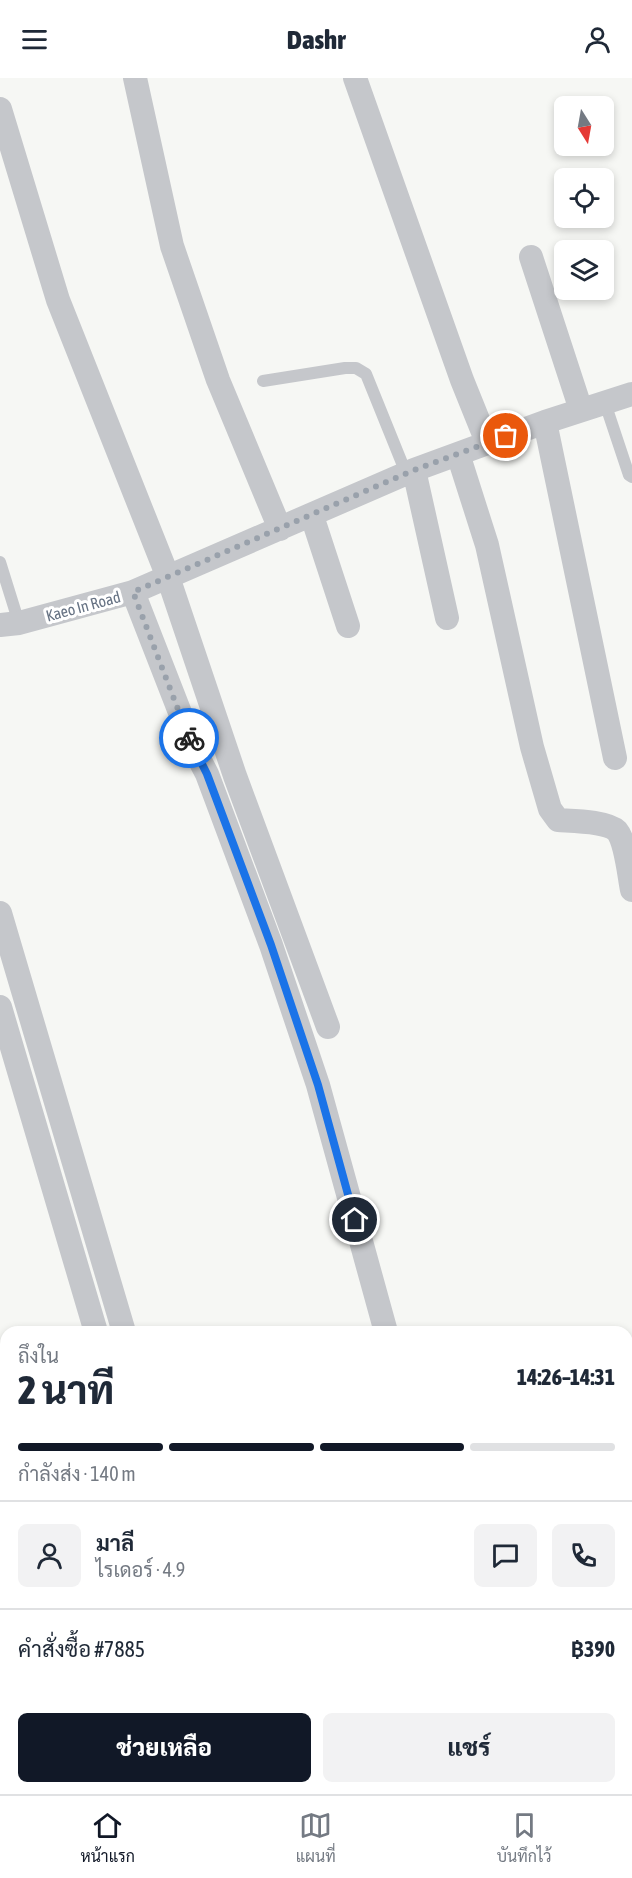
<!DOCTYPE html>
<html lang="th">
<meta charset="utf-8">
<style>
:root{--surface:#fff;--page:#f2f2f3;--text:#1f2937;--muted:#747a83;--line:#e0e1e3;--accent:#111827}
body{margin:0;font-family:"Asap Condensed",Sarabun,sans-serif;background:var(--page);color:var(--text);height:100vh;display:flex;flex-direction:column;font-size:22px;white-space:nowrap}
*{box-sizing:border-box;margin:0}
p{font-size:20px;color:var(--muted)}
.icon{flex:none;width:33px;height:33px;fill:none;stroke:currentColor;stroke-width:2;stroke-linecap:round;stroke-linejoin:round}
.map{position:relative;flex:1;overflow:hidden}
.sheet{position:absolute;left:0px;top:1248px;width:633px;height:468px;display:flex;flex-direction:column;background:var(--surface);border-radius:18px 18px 0 0;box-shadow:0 3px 9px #0003}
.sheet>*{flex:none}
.needle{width:39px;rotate:169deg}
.controls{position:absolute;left:554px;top:18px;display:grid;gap:12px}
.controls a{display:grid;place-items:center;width:60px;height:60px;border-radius:9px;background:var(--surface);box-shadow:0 3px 9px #0003;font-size:30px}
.pin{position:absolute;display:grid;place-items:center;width:51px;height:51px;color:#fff;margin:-26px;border:3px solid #fff;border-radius:50%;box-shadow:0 2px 6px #0007}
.courier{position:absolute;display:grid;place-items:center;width:60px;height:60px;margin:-30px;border:4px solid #1a73e8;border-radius:50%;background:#fff;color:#222;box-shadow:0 2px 8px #0007}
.head em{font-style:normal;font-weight:800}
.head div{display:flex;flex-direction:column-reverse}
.head{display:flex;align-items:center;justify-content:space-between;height:102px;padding:0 18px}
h1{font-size:39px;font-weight:800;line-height:45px}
.bar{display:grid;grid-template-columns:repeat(4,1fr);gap:9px 6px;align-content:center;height:72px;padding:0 18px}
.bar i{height:8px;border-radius:4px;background:var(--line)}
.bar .selected{background:var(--accent)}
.bar p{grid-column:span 4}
.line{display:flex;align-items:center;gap:15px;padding:0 18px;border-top:2px solid var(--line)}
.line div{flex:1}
.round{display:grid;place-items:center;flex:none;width:63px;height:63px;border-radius:9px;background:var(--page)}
.action{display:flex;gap:12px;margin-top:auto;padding:12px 18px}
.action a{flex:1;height:69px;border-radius:9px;background:var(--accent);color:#fff;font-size:24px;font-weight:800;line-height:69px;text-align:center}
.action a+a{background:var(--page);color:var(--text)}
header{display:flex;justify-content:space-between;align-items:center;height:78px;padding:0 18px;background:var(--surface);font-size:27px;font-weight:800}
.dock{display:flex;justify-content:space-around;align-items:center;height:84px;border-top:2px solid var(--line);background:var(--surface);font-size:16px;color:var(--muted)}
.dock a{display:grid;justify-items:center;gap:3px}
.dock .selected{color:var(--accent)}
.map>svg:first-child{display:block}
</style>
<header><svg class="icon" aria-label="menu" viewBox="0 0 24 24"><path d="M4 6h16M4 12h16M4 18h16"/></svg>Dashr<svg class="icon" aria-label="person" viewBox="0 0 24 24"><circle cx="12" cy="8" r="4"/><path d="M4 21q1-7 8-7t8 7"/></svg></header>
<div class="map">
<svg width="632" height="1716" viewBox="0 0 632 1716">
<rect width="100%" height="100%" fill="#f6f7f4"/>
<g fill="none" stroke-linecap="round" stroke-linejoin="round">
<path stroke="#bec6cb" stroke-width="26" d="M627,1382H632
M0,1449L6,1447"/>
<path stroke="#c5c7cb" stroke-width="12" d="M263,303L345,290H356L366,296L406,395
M605,325L629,397L632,399
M0,484L19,545
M627,1463L632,1462"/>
<path stroke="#c5c7cb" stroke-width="24" d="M135,0L172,168L218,302L280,451
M355,0L462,302L487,364
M0,31L58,222L168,499L235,698L328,949
M531,179L581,332
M545,344L615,680
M458,376L487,467L532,669L550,731L558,742C572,743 607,743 617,753C626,764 629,797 632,812
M414,392L447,540
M312,438L348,548
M133,514L195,673L207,696L271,867L318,1007L386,1254
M0,547L19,545L133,514L414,392L545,344L632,316
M0,835L124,1254
M0,929L96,1254
M627,1302H632
M0,1568L6,1589
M333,1710L334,1716
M562,1710L563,1716
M622,1710L624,1716
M0,1713L10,1710
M193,1715L218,1711"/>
</g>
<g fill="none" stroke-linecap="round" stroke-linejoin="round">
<path stroke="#99a1ab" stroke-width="6" stroke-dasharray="0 10.8" d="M189,660L133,514L414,392L506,358"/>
<path stroke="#1a73e8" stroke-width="8" d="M189,660L207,696L271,867L318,1007L355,1142"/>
</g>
<g text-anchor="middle" stroke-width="6" stroke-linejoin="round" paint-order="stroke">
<g font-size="16" fill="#677384" stroke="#fff">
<text transform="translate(83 528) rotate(-15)" y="6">Kaeo In Road</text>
</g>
</g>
</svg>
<div class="controls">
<a><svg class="needle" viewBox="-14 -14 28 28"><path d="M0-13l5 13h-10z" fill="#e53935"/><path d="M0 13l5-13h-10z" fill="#747a83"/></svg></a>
<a><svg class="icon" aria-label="locate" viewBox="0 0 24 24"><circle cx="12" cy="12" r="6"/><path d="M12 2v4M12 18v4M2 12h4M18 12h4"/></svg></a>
<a><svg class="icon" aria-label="layers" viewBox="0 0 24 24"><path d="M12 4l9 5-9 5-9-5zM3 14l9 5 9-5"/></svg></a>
</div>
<div class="pin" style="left:506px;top:358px;background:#ea580c"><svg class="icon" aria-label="bag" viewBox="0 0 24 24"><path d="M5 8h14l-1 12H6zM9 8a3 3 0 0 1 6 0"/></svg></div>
<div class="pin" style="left:355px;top:1142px;background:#1f2937"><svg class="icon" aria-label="home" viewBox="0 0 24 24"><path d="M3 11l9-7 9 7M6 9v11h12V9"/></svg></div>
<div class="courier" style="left:189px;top:660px"><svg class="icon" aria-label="bike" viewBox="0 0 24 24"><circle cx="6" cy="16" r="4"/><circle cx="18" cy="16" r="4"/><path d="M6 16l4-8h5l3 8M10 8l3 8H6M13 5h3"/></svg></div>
<section class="sheet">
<div class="head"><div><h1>2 นาที</h1><p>ถึงใน</p></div><em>14:26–14:31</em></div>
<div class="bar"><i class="selected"></i><i class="selected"></i><i class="selected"></i><i></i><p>กำลังส่ง · 140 m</p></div>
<div class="line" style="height:108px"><a class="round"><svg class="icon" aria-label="person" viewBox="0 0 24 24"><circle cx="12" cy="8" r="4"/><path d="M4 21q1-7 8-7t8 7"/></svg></a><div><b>มาลี</b><p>ไรเดอร์ · 4.9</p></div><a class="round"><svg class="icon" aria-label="chat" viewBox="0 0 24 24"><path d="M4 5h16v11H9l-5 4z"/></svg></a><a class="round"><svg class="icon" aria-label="phone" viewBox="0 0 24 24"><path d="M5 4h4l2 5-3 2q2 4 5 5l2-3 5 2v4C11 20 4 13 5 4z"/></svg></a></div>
<div class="line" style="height:78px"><div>คำสั่งซื้อ #7885</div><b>฿390</b></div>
<div class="action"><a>ช่วยเหลือ</a><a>แชร์</a></div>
</section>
</div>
<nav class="dock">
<a class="selected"><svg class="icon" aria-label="home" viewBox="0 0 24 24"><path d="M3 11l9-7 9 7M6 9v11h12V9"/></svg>หน้าแรก</a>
<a><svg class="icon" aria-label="map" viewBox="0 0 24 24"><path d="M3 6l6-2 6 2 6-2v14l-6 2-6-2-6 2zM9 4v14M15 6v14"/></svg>แผนที่</a>
<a><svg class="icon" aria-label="saved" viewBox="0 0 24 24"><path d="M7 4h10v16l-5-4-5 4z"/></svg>บันทึกไว้</a>
</nav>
